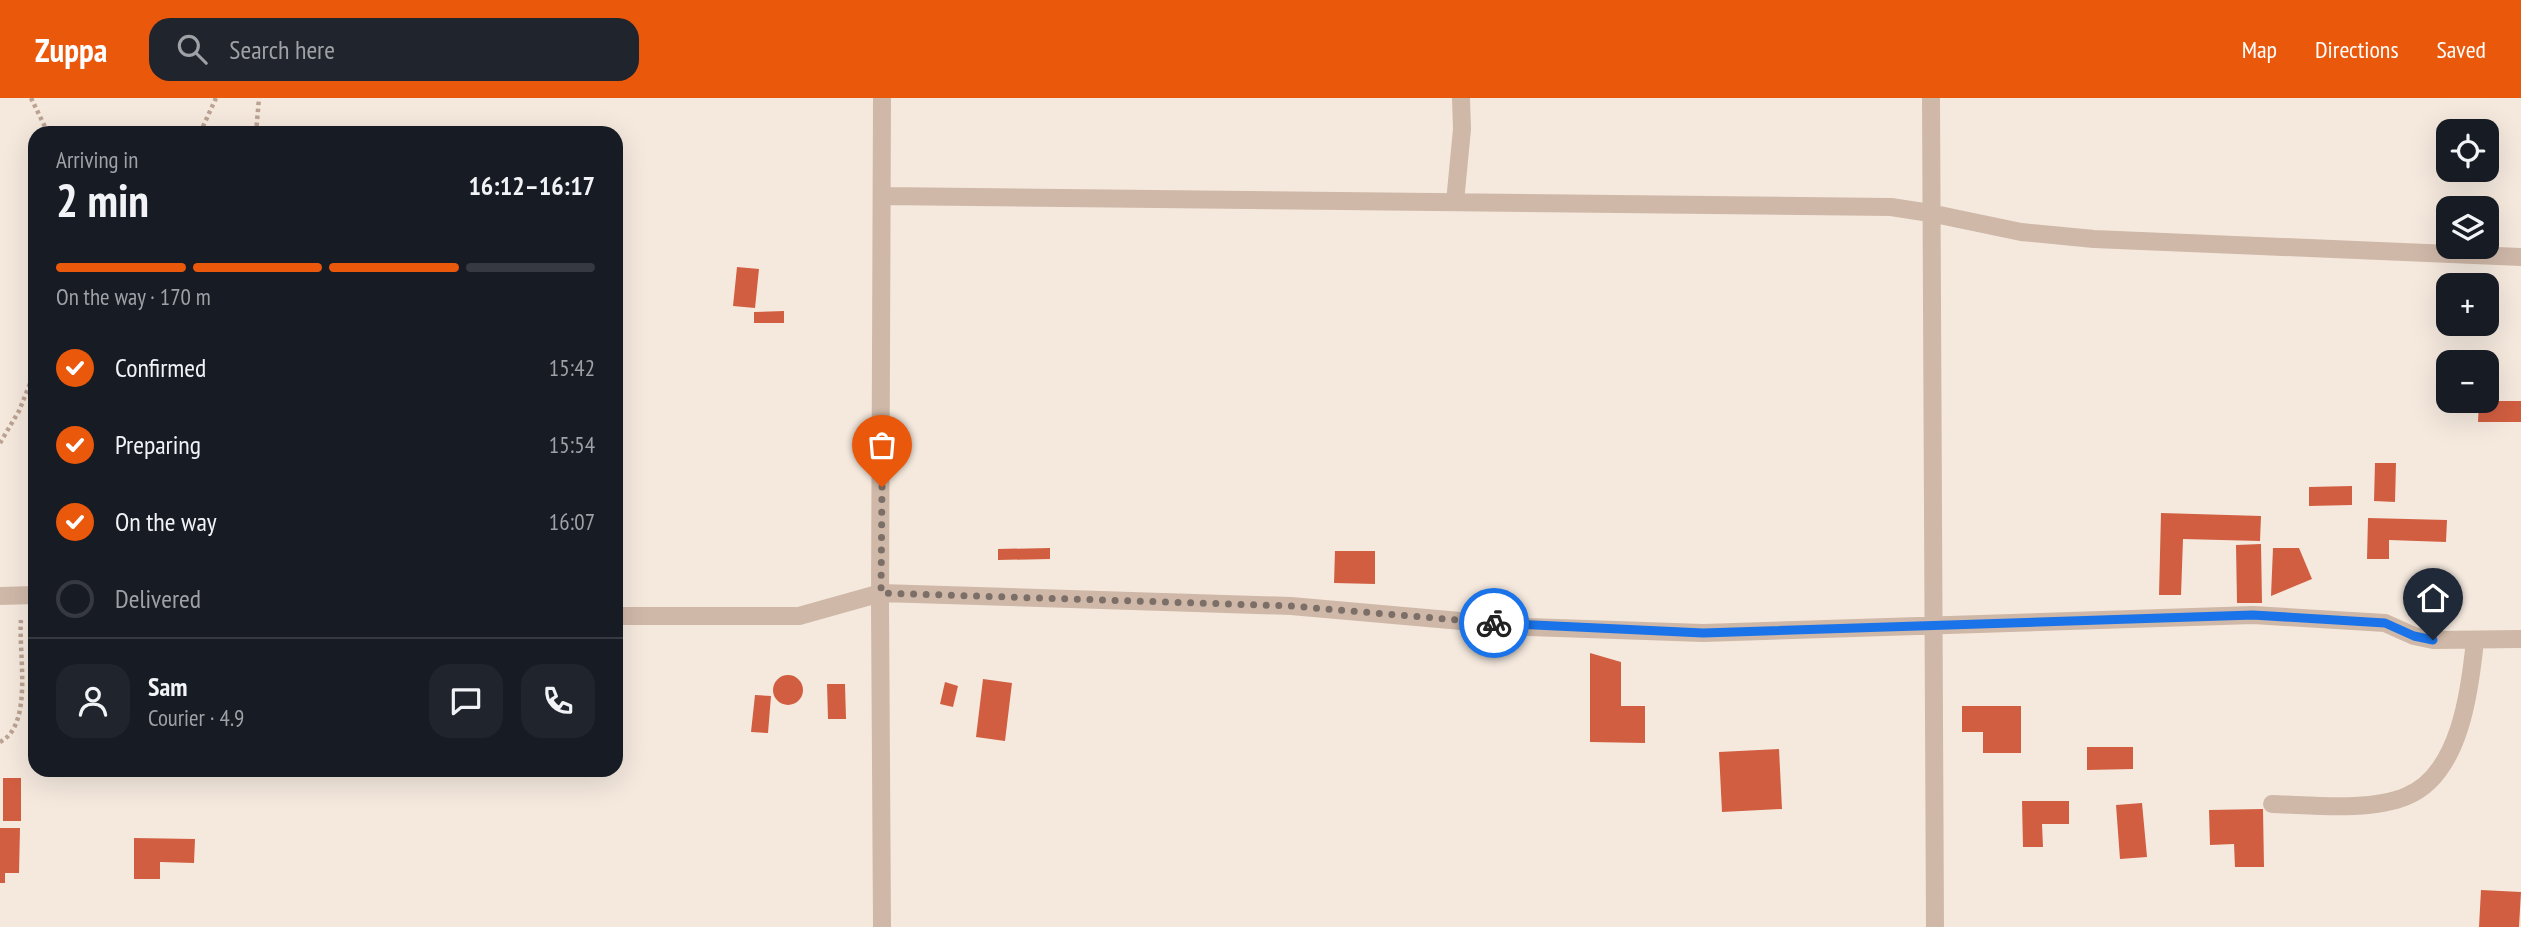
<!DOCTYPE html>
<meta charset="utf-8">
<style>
:root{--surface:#171b24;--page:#20242c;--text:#f1f3f6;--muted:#9ea1a6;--line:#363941;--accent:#ea580c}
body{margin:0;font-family:"PT Sans Narrow",sans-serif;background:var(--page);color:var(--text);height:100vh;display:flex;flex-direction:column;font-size:26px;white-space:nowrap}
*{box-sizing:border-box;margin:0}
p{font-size:23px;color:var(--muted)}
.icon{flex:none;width:38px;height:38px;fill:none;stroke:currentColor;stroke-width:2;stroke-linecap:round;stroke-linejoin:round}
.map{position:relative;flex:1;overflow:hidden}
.side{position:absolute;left:28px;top:28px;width:595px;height:651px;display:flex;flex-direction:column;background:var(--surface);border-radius:21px;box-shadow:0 7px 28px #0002}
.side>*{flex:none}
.fabs{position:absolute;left:2436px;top:21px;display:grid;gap:14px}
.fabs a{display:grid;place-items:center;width:63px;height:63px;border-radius:14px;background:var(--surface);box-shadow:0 7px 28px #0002;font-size:35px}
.pin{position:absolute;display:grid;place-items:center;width:60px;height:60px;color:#fff;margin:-72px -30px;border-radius:50% 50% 50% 0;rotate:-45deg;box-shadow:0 0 7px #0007}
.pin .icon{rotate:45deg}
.courier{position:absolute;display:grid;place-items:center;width:70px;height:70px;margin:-35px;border:5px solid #1a73e8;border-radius:50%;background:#fff;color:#222;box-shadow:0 2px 9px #0007}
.overview em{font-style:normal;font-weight:600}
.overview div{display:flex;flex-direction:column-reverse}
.overview{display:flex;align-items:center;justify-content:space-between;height:119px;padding:0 28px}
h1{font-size:46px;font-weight:600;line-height:52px}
.bar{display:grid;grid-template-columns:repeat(4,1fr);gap:10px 7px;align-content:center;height:84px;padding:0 28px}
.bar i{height:9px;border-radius:5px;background:var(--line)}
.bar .active{background:var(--accent)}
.bar p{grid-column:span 4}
.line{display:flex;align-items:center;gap:18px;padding:0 28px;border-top:2px solid var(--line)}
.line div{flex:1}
.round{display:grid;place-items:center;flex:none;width:74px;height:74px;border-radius:21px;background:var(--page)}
ol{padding:0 28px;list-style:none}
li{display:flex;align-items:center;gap:21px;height:77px}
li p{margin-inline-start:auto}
li .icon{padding:7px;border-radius:50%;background:var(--accent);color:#fff;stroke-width:4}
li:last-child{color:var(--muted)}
li i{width:38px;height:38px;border:4px solid var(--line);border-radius:50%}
header{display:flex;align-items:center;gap:42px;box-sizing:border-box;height:98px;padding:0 35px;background:var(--accent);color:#fff}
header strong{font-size:33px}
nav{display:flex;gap:38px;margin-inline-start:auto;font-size:24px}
.search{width:490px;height:63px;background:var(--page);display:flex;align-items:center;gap:18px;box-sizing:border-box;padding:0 24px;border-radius:21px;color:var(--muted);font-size:26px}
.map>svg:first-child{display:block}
</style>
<header>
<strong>Zuppa</strong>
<div class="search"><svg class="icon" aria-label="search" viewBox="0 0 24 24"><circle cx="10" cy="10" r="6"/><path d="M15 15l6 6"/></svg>Search here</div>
<nav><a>Map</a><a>Directions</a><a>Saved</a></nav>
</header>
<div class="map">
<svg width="2521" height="829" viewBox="0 0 2521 829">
<rect width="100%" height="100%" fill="#f5e9de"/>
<path fill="#d15e40" d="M737,169L759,171L755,210L733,208Z
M784,213V225H754V214Z
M2479,303H2521V324H2478Z
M2375,365H2396L2395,404L2374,403Z
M2352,388V407L2309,408V389Z
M2161,415L2261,418L2260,443L2183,441L2181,497H2159Z
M2368,420L2447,422L2446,444L2389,442V461H2367Z
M2261,446L2262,505H2237L2236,447Z
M1050,450V461L998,462V451Z
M2273,450H2299L2312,481L2271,498Z
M1335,453H1375V486L1334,485Z
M1590,555L1621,564V608H1645V645L1590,644Z
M773 592a15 15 0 1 1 30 0a15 15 0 1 1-30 0Z
M983,581L1012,585L1005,643L976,639Z
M945,584L958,588L953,609L940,606Z
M827,586H845L846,621H828Z
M755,597L771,598L768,635L751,634Z
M1962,608H2021V655H1983V634H1962Z
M2087,649H2133V671L2087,672Z
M1779,651L1782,711L1722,714L1719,654Z
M3,680H21V723H3Z
M2022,703H2069V726H2042L2043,749H2023Z
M2142,705L2147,759L2120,761L2116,707Z
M2263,711L2264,769H2235L2234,746L2210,747L2209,712Z
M0,730H20L19,775H5V785H0Z
M134,740L195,741L194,765L160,764V781H134Z
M2481,792L2521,794L2519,829H2479Z"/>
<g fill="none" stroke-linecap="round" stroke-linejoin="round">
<path stroke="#bba292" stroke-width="4.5" stroke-dasharray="3.5 3.5" stroke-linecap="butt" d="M31,0L48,35
M200,35L216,0
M256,35L259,0
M0,345L19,313L35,273
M0,644C34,627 18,554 21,522"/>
<path stroke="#cfb8a8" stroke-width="18" d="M1931,0L1935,829
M883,98L1891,109L1930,115L2021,134L2094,141L2521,159
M1455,104L1462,31L1461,0
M0,498L35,497
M616,518H799L881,495L1291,508L1529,529L1703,535L2253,517L2385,525L2414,538L2433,542L2521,541
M2272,706C2312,707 2370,714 2407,698C2460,676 2470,593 2475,542
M882,829L880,506L882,0"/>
</g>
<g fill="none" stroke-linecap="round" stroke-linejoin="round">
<path stroke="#7c6f68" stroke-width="7" stroke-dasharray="0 12.6" d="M882,389L881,495L1291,508L1494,525"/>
<path stroke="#1a73e8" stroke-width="9" d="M1494,525L1703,535L2253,517L2385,525L2414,538L2433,542"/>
</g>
</svg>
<div class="fabs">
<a><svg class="icon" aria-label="locate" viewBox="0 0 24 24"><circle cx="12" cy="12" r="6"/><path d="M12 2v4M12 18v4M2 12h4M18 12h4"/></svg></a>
<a><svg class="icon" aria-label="layers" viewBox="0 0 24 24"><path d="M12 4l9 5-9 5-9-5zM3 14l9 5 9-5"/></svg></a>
<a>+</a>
<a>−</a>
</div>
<div class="pin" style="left:882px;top:389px;background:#ea580c"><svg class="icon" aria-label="bag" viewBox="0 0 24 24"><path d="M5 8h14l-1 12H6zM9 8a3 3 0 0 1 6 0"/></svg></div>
<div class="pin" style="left:2433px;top:542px;background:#1f2937"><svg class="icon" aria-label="home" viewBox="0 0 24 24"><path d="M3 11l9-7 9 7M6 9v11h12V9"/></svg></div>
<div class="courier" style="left:1494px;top:525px"><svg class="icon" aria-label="bike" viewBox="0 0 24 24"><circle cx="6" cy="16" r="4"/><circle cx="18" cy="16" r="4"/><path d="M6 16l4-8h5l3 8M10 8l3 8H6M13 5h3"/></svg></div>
<section class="side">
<div class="overview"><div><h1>2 min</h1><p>Arriving in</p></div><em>16:12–16:17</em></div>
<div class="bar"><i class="active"></i><i class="active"></i><i class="active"></i><i></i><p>On the way · 170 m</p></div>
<ol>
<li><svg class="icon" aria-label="check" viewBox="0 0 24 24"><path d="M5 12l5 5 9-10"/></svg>Confirmed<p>15:42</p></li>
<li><svg class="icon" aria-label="check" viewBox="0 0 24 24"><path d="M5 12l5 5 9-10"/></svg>Preparing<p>15:54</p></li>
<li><svg class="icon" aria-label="check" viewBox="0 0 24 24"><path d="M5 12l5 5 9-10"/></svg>On the way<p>16:07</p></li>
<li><i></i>Delivered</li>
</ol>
<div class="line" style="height:126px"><a class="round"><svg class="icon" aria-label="person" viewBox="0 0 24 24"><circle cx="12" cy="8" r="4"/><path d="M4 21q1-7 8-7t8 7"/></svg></a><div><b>Sam</b><p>Courier · 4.9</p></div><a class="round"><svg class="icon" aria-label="chat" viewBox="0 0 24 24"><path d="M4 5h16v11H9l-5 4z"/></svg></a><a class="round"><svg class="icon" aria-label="phone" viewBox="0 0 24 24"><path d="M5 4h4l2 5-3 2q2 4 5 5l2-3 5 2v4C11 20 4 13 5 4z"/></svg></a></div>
</section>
</div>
